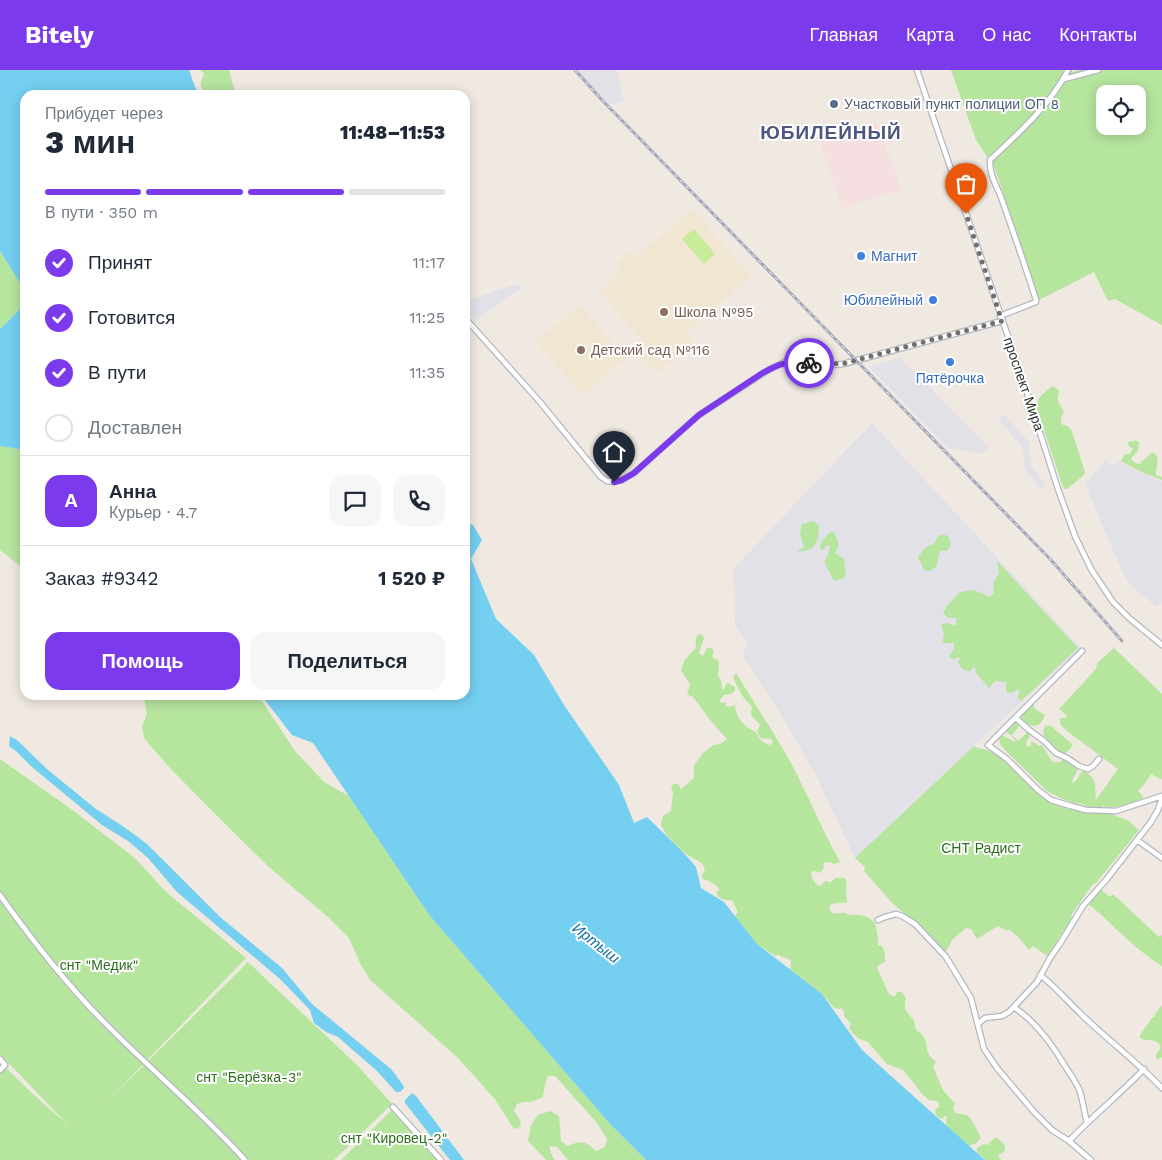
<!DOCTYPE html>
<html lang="ru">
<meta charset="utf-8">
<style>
:root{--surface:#fff;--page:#f6f6f7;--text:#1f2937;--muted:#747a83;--line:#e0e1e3;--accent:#7c3aed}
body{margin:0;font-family:"Work Sans",sans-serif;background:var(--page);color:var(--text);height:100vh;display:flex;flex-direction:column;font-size:19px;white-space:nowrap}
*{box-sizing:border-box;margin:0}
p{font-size:16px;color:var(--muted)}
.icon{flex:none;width:28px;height:28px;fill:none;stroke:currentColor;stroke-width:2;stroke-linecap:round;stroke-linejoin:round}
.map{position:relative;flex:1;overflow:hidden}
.drawer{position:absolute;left:20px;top:20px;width:450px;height:610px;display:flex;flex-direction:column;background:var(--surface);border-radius:15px;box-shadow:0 2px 12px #0003}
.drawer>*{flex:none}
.tools{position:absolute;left:1096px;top:15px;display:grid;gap:10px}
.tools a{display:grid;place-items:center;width:50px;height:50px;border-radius:10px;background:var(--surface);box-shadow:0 2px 12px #0003;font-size:25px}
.pin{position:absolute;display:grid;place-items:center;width:42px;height:42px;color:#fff;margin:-51px -21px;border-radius:50% 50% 50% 0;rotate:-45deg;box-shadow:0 0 5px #0007}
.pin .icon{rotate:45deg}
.courier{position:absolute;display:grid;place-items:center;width:50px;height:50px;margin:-25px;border:4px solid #7c3aed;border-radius:50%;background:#fff;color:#222;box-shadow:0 1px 6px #0007}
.overview em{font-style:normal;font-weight:800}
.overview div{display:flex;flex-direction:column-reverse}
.overview{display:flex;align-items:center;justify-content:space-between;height:85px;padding:0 25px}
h1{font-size:32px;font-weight:800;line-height:38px}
.bar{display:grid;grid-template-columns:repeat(4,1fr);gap:8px 5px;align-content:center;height:60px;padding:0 25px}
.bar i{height:6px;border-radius:4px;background:var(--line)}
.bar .active{background:var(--accent)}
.bar p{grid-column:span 4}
.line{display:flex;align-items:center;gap:12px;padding:0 25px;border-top:1px solid var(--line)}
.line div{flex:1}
.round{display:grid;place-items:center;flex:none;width:52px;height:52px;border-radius:15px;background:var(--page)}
ol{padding:0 25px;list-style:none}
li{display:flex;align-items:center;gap:15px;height:55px}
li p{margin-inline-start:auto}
li .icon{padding:5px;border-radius:50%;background:var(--accent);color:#fff;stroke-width:4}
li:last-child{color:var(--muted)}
li i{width:28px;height:28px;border:2px solid var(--line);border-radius:50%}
.cta{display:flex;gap:10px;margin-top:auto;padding:10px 25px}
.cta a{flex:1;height:58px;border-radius:15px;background:var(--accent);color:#fff;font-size:20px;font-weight:800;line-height:58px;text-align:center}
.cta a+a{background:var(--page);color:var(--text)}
header{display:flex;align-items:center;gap:30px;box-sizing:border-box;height:70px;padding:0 25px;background:var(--accent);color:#fff}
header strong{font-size:24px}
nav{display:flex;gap:28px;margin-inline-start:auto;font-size:18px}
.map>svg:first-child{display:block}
</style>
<header>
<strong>Bitely</strong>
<nav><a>Главная</a><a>Карта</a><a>О нас</a><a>Контакты</a></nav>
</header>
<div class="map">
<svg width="1162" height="1090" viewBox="0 0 1162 1090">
<rect width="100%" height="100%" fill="#efe9e1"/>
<path fill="#e3e1e8" d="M577,0H617L624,31L608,35L589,15Z
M517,214L521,218L475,251L465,239V233L469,230Z
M900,287L989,377L983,384L951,378L949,379L869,297Z
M1004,344L1029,372L1031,395L1046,415L1041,419L1025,399L1022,376L998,350Z
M872,353L1081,578L978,672L855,788L815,703L780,643L743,586L744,581L748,574L735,555L734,498Z
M1106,390L1113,396L1118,391L1141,403L1162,411V533L1157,537L1132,517L1123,504L1085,414Z"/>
<path fill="#f0e6d1" d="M692,139L751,206L686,263L693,271L657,303L642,287L650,279L599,221L622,201L617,194L631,181L637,187Z
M579,235L626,288L583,325L536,272Z"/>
<path fill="#f5dfe0" d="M877,52L901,119L843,139L820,72Z"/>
<path fill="#b6e59e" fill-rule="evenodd" d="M201,0H229L236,25C226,25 204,29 201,16C200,12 203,8 204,4Z
M951,0H1072V2L1079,0H1162V255L1115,229L1108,231L1094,202L1039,230L995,99L976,70ZM1105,24H1138V56H1105Z
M0,181L25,221L21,238L0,259Z
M1053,316C1062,321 1058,322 1058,330C1058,334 1063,338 1064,342L1061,348V353L1063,355L1068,356L1071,359L1085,402L1084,405L1067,419H1065L1063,417L1036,336C1038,327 1045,321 1053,316Z
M1135,370L1139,372L1138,380L1131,389L1135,393L1139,394L1153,382C1162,389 1155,396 1156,405L1162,407V410L1141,402L1121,391L1125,384H1129L1133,379L1127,374L1130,371L1133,372Z
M0,376L25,380V500L0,480Z
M814,451L819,456C818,474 816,480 797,482L804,477L800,464L802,454Z
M832,461L835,464L839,475L835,483L844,489L846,505L844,508L834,511L824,492L828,485L830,476L828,475L825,476L824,480L820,479C821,471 825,466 832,461Z
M943,464L949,467L951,475L947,481H940L936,497L930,501L924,500L918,487L925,478L935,473L937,467Z
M997,491L1078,578L1021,631L1017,627L1020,622L1018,619L1011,623L1006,622V612L995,611L989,618L976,603L975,596L970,601L964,600L958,593L960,587L953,589L949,586L954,579V573H942L944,564L941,554L948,553L955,556L957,548H949L943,544L947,536L960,522L974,520L990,527L994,522L993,514L999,502Z
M699,564L702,565L704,568L699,582L700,584L703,586L707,578H712L714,582L712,586L713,588L718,590L719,593L718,605L721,611L723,620H724L726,614L728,613L735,617C735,625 729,624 724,625L720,630L719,632L723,633L726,632V636L728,637L735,635C736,649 743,656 756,662C759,669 762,672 769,675L773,673V672C770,667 768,668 763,669L759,666L757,661L760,655C755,647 749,649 752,637C750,634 748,633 746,630C743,628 734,610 733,607L736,603C754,633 775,664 792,695C809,727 822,760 840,792L834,794L830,792L823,793L824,797L822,801L818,803L816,801L811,802L812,808L817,815L821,816L825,811H828L830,813L835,808H845C848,813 846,816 846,822C846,826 847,828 847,832L831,834L829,839L832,843C839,845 841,840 849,845C856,843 872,846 875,854C877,859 878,869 878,875L882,876L885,883V892L880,894L877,898L889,924L894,927L896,925L897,922H902L906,929C902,941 909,943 914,951C915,954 915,957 916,960C931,969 923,975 930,986C931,988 934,990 936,992L933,997L943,1020L955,1034L953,1038L955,1043C959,1044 964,1044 967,1045C972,1048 978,1063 981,1068L976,1073L969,1076L947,1057L946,1053L947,1046H945L942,1049C938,1047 935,1045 935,1040L939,1037V1033L936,1031L929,1030L923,1025L903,1000L887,994L867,971C859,971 853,964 849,958L851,954L844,946V942L842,938L839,939L834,938L822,924L790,899L791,893L790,890L778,885L775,886L757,874L735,846L738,842L732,830C726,831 722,830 717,825V821L720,820C717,814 708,811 702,808V805L705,800C702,791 698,791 691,787C683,782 662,763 661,754C661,753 663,747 663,746L671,741L673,722L671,719L673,714H678L681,719L694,708V695L703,683L713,675L720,674L727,669L711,651L693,627L687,624L690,615L681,600L685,589L696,578C696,573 694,568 699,564Z
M1114,578L1162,624V709H1160L1151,704L1146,712L1138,721L1144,727C1133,734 1120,736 1107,738L1102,735V738L1100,739H1091L1083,734L1074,733L1062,729L1047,721L1008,683L1000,674L999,668L1001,666H1004L1015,672V670L1005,660L1015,650L1020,655L1012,665L1018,671L1028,661L1030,664L1029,668L1026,672L1027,677L1031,676V671L1037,674L1038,676L1041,675C1050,682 1049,701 1066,688L1077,697V701L1072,711L1073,713C1078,710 1079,704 1084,700C1099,712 1094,714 1096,730L1118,699L1067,661L1061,655L1059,649L1067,647L1066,645L1059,639L1096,599L1097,593Z
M142,625H258L295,681L324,712L349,726L430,846L610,1054L646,1090H568L557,1077L549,1076L553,1088L555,1090H546L528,1071L531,1055L538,1045L550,1041L559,1046L561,1071L568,1076C582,1070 585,1071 596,1081L605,1077L607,1069L597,1053L555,1006H548L545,1014L543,1027L531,1032H523L517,1034L514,1041L520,1050L521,1057L514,1059L494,1028L457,987L370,910L361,895L349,868L328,847L269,797L224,753L169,697L144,668L142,656L147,644L144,628Z
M1033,632L1035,639L1045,645C1040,661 1028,657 1018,647Z
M1045,655L1048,656L1050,655L1073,675C1069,680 1067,685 1060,682L1044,666L1043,662Z
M974,676L978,678L988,680L1005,691L1022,707L1050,731L1061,737L1082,742L1111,744L1129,751L1139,760L1096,813L1093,814L1072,844L1070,851L1047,886L1033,876L1029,880L1017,866L1010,860H1005L998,856L977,869L971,859L966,858L952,870L947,880L944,882L914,849L912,850L893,834L864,801L865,797L855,788Z
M0,689L71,739L135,788L165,821L246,888L104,1035L248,892L357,995L392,1034L334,1090H0V1004L6,998L34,1025L69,1056L0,984Z
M1100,819L1110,827L1113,824L1159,867L1162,865V896C1149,888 1138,879 1127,869C1114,858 1102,844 1088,834Z
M1162,935V987L1158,990L1155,986L1161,978C1158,967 1147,972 1140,968V965L1152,948L1155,946V944Z
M395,1037L443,1090H341Z
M994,1068H997L1004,1074L1005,1078L1004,1082L998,1085L1001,1090H986L977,1082V1078L984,1074L988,1075Z"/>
<path fill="#c9ec9a" d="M694,159L715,184L704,194L682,169Z"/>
<path fill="#75cff0" d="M0,0H189L198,25H25V221L0,181Z
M25,222V380L0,376V259L21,238Z
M465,452L473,455L482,470L471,489L496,549L534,585L564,635L619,715L634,753L647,747L683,782L696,797L701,818L724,832L757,874L822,924L862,980L985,1090H646L610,1054L430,846L313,673L292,665L261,625H465Z
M10,666L18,671L48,700L96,739L124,757L147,774L220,847L282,898L312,934L391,999L403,1015L404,1018L400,1022H396L377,1001L338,967L326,962L314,953L310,940L280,909L177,822L148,788L128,771L102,755L32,697L16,681L9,676Z
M412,1023L416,1026L464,1090H450L405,1033V1030Z"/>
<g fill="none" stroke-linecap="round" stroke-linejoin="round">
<g stroke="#b4b7c1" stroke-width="7">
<path id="minor" d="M917,0L1025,316L1058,419L1075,466L1091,499L1113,532L1129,548L1162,575
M1064,9L1098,0
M1000,246L1036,232V230C1025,195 1013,161 1001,127C996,115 989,103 990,90C1018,64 1051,34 1068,0
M465,248L540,332L601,407L607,411L614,412L622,410L634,403L699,345L770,299L785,292L831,295L843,294L1002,251
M1082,581L988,675L1007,689L1038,720L1051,730L1071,736L1086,740L1116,741L1162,726
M1016,648L1028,659L1044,671L1056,683L1067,688L1079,696L1088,699L1093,696L1099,689
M1137,770L1162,788
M0,825C32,870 67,915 106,954C151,1000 202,1042 245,1090
M878,850L885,847L896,844L902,846L915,854L946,887L971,928L984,979L997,998L1034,1042L1052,1060L1069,1071L1091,1090
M1040,905C1056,917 1068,932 1082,945C1108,970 1137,992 1162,1018
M1015,938C1036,952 1052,974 1065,996C1070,1003 1075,1011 1079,1019C1083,1030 1084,1041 1087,1053
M979,953L985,948L1002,946L1009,942L1037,912L1050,888L1061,872L1083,836L1106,810L1151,752L1158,740L1162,728
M0,989L5,995L0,1000
M393,1037L441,1090
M1069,1071C1093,1046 1120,1024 1144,999"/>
</g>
<use href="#minor" stroke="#fff" stroke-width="4.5"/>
<g stroke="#a3a6b8" stroke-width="3">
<path id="rail" d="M575,0L601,29L1051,490L1122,571"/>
</g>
<use href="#rail" stroke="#fff" stroke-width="1" stroke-dasharray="4" stroke-linecap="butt"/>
</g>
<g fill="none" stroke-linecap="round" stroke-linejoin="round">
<path stroke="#726f6d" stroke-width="5" stroke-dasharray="0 9" d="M809,293L842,294L1002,251L966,144"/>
<path stroke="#7c3aed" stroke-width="6" d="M614,412L622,410L634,403L699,345L761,304C780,293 787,291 809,293"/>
</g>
<circle fill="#5c6f8a" stroke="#fff" stroke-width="2" cx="834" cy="34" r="5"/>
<g fill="#3f7fe0" stroke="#fff" stroke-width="2">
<circle cx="861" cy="186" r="5"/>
<circle cx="933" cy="230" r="5"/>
<circle cx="950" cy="292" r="5"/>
</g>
<g fill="#8d6e63" stroke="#fff" stroke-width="2">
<circle cx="664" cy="242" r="5"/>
<circle cx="581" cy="280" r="5"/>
</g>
<g text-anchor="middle" stroke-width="4" stroke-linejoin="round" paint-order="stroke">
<g font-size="14" fill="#4e5e75" stroke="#fff" text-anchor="start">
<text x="844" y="39">Участковый пункт полиции ОП 8</text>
</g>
<g font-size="14" fill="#366cbe" stroke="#fff" text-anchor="start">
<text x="871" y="191">Магнит</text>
<text x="923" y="235" text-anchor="end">Юбилейный</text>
<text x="950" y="313" text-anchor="middle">Пятёрочка</text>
</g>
<g font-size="14" fill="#785e54" stroke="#fff" text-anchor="start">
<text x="674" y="247">Школа №95</text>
<text x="591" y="285">Детский сад №116</text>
</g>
<g font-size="14" fill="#2e2e2e" stroke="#fff">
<text transform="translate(1024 314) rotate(71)" y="5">проспект Мира</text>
</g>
<g font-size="14" fill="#2c6e1b" stroke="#fff">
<text x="981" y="783">СНТ Радист</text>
<text x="99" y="900">снт "Медик"</text>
<text x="249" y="1012">снт "Берёзка-3"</text>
<text x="394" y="1073">снт "Кировец-2"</text>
</g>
<g font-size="15" font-style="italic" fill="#0d6fa3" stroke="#fff">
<text transform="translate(596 873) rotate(38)" y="5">Иртыш</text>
</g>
<g font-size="19" font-weight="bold" letter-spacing="1" fill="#4d5680" stroke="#fff">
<text x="831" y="69">ЮБИЛЕЙНЫЙ</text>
</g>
</g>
</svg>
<div class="tools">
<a><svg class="icon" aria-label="locate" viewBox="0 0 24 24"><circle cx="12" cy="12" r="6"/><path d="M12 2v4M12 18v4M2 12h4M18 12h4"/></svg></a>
</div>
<div class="pin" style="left:966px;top:144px;background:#ea580c"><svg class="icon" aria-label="bag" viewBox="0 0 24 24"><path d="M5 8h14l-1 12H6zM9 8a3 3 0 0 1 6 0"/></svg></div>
<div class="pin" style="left:614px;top:412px;background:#1f2937"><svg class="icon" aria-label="home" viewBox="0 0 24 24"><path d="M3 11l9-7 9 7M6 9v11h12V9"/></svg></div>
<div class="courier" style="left:809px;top:293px"><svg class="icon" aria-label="bike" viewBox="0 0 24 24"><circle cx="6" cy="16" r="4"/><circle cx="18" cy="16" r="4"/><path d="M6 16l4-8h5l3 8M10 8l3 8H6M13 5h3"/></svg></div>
<section class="drawer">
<div class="overview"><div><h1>3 мин</h1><p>Прибудет через</p></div><em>11:48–11:53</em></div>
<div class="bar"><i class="active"></i><i class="active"></i><i class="active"></i><i></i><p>В пути · 350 m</p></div>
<ol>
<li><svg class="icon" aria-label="check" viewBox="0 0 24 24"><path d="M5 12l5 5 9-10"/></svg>Принят<p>11:17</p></li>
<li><svg class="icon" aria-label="check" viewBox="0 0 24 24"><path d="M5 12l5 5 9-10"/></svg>Готовится<p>11:25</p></li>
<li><svg class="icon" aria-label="check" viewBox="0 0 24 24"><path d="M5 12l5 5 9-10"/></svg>В пути<p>11:35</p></li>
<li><i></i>Доставлен</li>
</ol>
<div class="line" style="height:90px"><b class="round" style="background:var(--accent);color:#fff">А</b><div><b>Анна</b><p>Курьер · 4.7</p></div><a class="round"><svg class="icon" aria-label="chat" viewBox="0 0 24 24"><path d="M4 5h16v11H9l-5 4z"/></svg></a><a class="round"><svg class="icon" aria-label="phone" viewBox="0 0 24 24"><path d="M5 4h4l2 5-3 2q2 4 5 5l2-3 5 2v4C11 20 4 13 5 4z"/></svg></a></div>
<div class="line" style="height:65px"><div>Заказ #9342</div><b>1 520 ₽</b></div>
<div class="cta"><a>Помощь</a><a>Поделиться</a></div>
</section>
</div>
